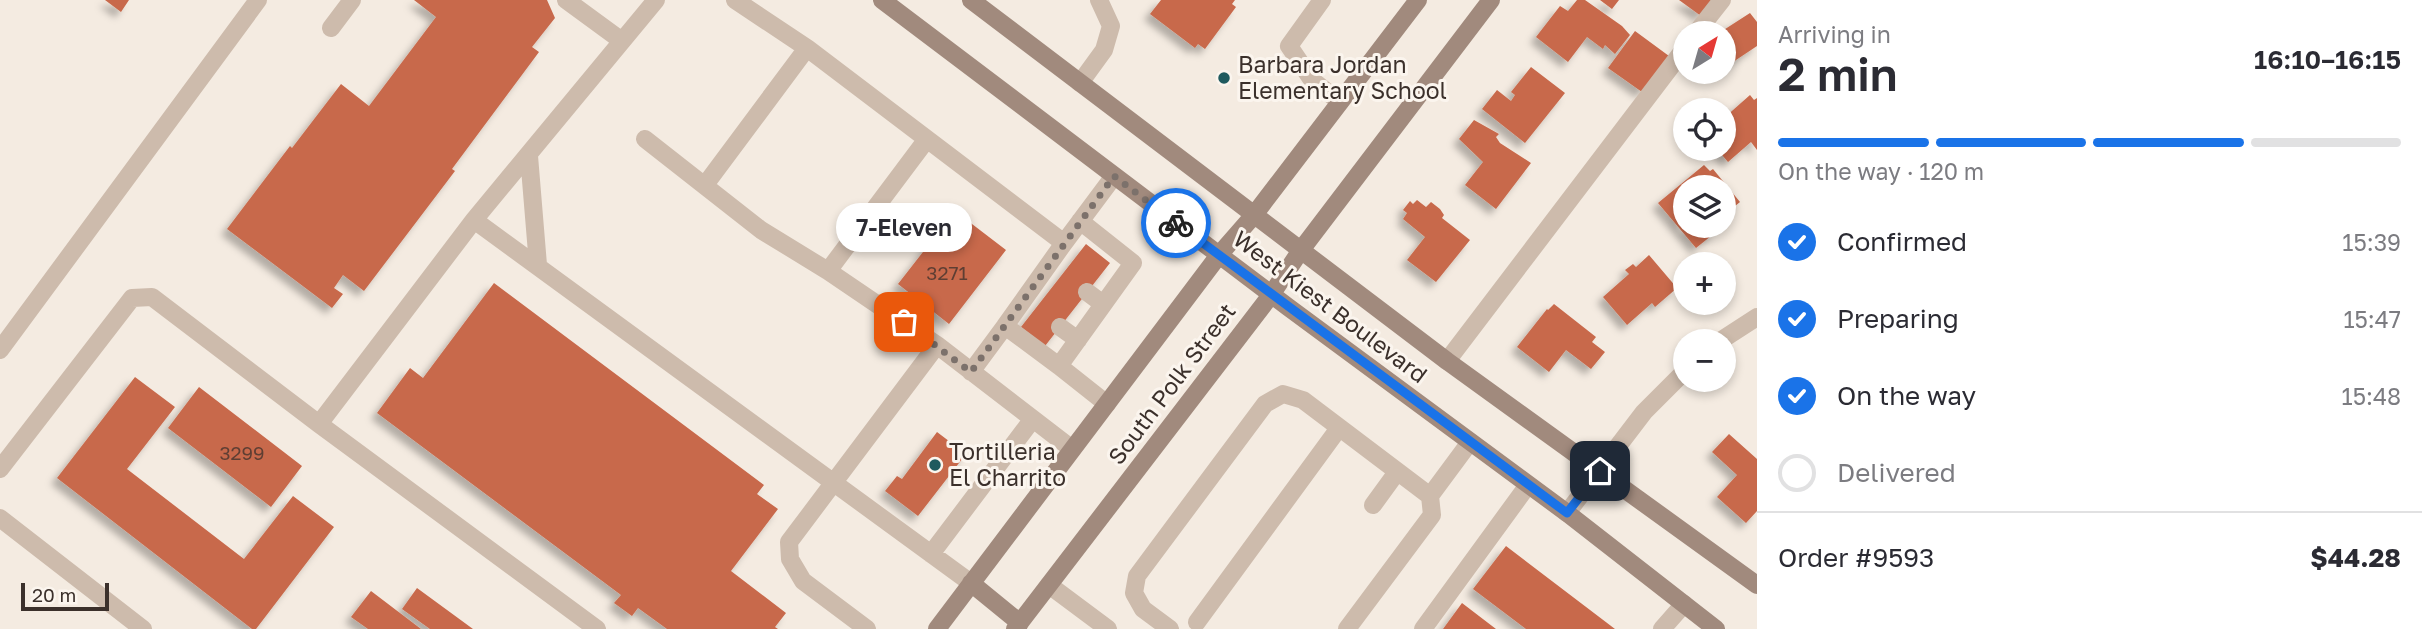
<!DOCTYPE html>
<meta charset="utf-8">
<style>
:root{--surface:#fff;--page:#f7f7f7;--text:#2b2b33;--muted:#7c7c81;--line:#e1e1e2;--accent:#1a73e8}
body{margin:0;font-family:"Golos Text",sans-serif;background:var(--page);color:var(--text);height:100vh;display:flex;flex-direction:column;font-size:26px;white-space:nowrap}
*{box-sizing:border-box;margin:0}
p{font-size:23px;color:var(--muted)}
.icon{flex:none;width:38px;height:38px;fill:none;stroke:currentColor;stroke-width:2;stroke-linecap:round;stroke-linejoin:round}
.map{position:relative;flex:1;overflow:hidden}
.drawer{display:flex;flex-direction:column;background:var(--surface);width:665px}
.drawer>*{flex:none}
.needle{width:46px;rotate:37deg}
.fabs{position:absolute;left:1673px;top:21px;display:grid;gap:14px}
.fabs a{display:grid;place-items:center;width:63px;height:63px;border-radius:50%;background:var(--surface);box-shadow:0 4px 10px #0003;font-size:35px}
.scale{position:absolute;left:21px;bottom:18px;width:88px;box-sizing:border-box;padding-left:7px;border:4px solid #3b302b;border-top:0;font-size:19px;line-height:24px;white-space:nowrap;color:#3b302b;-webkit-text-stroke:5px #fbf5ee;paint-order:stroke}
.pin{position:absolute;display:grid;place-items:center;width:60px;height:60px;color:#fff;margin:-30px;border-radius:14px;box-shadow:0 4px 10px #0006}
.courier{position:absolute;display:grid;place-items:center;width:70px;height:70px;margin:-35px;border:5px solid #1a73e8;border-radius:50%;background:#fff;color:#222;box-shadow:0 2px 9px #0007}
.bubble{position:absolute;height:49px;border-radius:24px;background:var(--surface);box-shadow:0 4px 10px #0003;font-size:23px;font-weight:600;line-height:49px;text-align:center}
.headline em{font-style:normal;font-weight:600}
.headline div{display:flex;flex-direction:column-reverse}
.headline{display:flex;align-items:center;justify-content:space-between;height:119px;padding:0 21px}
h1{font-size:46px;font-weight:600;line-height:52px}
.bar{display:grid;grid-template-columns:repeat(4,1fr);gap:10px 7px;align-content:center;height:84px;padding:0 21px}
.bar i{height:9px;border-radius:5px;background:var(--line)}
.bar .on{background:var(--accent)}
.bar p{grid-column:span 4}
.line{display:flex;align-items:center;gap:18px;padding:0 21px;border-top:2px solid var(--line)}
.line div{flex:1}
ol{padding:0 21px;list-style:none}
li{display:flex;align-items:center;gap:21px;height:77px}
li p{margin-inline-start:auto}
li .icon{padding:7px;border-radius:50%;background:var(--accent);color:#fff;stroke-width:4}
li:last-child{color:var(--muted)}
li i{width:38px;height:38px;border:4px solid var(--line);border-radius:50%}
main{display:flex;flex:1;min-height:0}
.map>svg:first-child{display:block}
</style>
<main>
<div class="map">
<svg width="1757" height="629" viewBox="0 0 1757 629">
<defs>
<filter id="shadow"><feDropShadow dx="-6" dy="6" stdDeviation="3.5" flood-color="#0004"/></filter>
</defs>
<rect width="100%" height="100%" fill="#f4ebe1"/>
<path fill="#c8694b" filter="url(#shadow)" d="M105,0H129L121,12Z
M414,0H547L555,18L532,47L539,52L452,169L455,171L364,291L343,275L334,288L343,294L332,308L227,229L290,146L292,148L341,84L369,106L436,17Z
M1161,0H1235L1232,4L1236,7L1205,49L1198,44L1195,48L1150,14Z
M1577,0H1585L1622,26L1630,35L1615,54L1605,45L1603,49L1587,37L1568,62L1536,37L1560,6L1568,11Z
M1600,0H1619L1612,9Z
M1679,0H1713L1701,16Z
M1750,13L1757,22V46L1724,68V33H1719Z
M1635,31L1669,56L1642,92L1608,68Z
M1531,67L1565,93L1525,143L1482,109L1497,90L1511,101L1515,95L1511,92Z
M1750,95L1754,100L1757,98V150L1751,142L1728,162L1717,149H1724V118Z
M1474,120L1499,134L1496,137L1500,143L1531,163L1496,209L1465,185L1483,162L1459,139Z
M1704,165L1710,171L1713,169L1740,202L1724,215V187H1685V226H1711L1716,232L1696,248L1658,203Z
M1417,200L1426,207L1431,202L1440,209L1444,215L1442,218L1470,240L1436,282L1407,260L1425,237L1403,219L1407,213L1403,210L1410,201L1413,204Z
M955,211L1006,250L949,324L898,284Z
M1086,244L1110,263L1045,346L1021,327Z
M1649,255L1677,288L1655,307L1652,303L1627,325L1603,297L1629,274L1625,270L1633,264L1636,267Z
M494,283L764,485L757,494L778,509L731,571L786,613L775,627L778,629H667L638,608L632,616L614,603L621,595L377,413L410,368L423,378Z
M1554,304L1596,337L1592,342L1605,352L1591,369L1566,350L1549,372L1517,347L1547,309L1548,310Z
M135,377L175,407L127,469L244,559L293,496L334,527L256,629H252L57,478Z
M199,387L302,466L271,507L168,428Z
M937,432L966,454L918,516L885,491L897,476L902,479Z
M1729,434L1757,459V511L1746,523L1717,497L1737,475L1712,452Z
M1506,546L1615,629H1526L1473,589Z
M417,588L473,629H430L402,609Z
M371,591L421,629H368L351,617Z
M1462,603L1496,629H1443Z"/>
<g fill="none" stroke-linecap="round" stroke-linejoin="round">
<path stroke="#cdbbac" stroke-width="18" d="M566,0L622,41
M656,0L474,220L971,583
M735,0L807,48L1064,243L1114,176
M1322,0L1289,46L1312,80L1340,102
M331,28L352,0
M1696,33L1722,0
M1080,83L1104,50L1111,26L1099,0
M645,139L761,230L828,271
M927,139L828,271L937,345L1072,449
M529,156L538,265
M705,185L807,48
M1080,221L1133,263L1059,366L1107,404
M1087,292L1103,304
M1060,327L1078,340
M0,350L258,0
M1447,361L1685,48
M1059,366L1005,326L1064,243
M971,372L1005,326
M319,424L474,220
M0,469L132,298L152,297L319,424L597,629
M1373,505L1397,472
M931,554L1032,420
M1049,585L1108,629
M1197,622L1339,428
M867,629L803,581L790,559L789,542L937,345
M1170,629L1143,609L1134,593L1137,576L1265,404L1283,394L1303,400L1430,496
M1347,629L1432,515L1430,496L1470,442
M1423,629L1528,485
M1662,629L1684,604"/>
<path stroke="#cdbbac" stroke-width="18" d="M1720,341L1757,317
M1567,513L1644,412L1685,371
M0,518L143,629"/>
<path stroke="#a18a7d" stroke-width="18" d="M882,0L1288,307L1567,513L1716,629
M971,0L1447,361L1757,585
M971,583L1020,623
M937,629L1219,255L1254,215L1418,0
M1015,629L1271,295L1301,250L1491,0"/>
</g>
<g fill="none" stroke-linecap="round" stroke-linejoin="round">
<path stroke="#7c716b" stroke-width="7" stroke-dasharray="0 12.6" d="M904,322L971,372L1114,176L1176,223"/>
<path stroke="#1a73e8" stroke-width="9" d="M1176,223L1567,513L1600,471"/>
</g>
<g fill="#1f5a5e" stroke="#fbf5ee" stroke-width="2.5">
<circle cx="1224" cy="78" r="7"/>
<circle cx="935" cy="465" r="7"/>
</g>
<g text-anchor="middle" stroke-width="6" stroke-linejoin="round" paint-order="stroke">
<g font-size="19" fill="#5e3e33">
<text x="947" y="280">3271</text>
<text x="242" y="460">3299</text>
</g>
<g font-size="23" fill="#3b302b" stroke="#fbf5ee" text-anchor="start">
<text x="1238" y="73">Barbara Jordan<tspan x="1238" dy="26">Elementary School</tspan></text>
<text x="949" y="460">Tortilleria<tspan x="949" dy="26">El Charrito</tspan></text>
</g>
<g font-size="23" fill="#3b302b" stroke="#fbf5ee">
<text transform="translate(1330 307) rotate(37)" y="8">West Kiest Boulevard</text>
<text transform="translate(1172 384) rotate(-53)" y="8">South Polk Street</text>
</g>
</g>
</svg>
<div class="fabs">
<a><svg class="needle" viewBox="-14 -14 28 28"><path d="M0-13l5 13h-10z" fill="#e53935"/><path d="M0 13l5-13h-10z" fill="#7c7c81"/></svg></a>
<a><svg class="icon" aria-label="locate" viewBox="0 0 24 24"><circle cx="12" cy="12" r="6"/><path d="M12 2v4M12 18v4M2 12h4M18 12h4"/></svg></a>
<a><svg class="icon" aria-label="layers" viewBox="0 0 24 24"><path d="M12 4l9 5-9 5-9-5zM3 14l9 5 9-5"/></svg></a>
<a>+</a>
<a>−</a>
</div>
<div class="scale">20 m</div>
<div class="pin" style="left:904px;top:322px;background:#ea580c"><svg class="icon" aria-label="bag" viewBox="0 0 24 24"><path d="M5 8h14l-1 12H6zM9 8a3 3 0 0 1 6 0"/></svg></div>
<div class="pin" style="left:1600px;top:471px;background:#1f2937"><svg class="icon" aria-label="home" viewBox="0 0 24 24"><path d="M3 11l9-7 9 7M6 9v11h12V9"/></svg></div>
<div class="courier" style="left:1176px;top:223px"><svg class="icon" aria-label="bike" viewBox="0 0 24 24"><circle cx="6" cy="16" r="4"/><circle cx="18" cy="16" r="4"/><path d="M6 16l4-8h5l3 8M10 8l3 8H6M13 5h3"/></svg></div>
<div class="bubble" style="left:836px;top:203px;width:136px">7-Eleven</div>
</div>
<section class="drawer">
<div class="headline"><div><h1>2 min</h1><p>Arriving in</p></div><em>16:10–16:15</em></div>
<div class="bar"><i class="on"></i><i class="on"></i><i class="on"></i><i></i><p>On the way · 120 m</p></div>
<ol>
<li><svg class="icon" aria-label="check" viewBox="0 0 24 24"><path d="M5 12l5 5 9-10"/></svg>Confirmed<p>15:39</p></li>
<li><svg class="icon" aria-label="check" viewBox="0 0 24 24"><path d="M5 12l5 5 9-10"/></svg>Preparing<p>15:47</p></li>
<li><svg class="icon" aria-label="check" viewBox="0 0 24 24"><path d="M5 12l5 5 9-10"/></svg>On the way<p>15:48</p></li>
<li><i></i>Delivered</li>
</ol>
<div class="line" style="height:91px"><div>Order #9593</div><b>$44.28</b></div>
</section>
</main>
